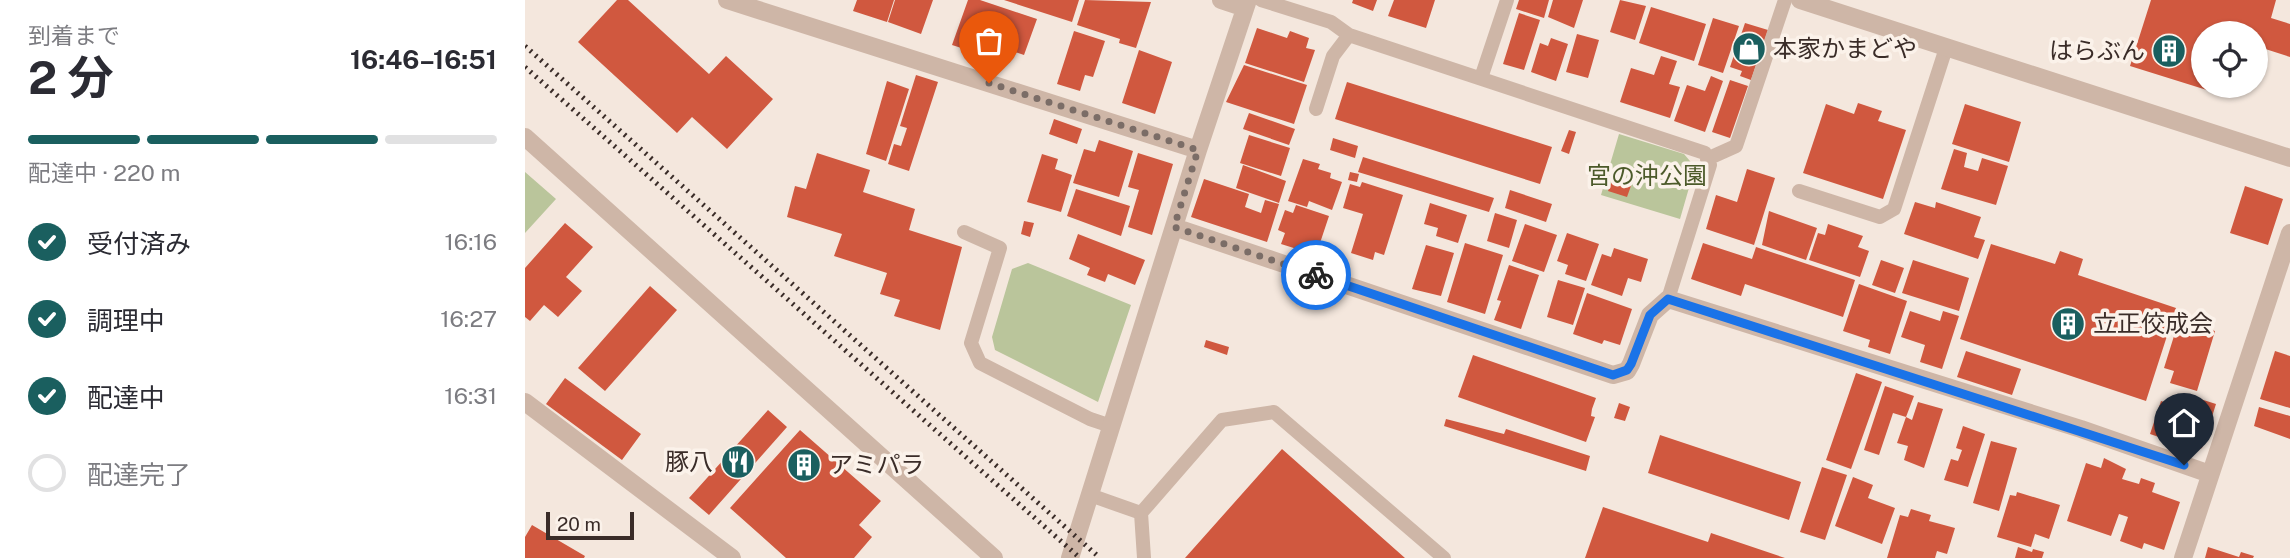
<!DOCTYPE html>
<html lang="ja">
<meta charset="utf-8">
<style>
:root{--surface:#fff;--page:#f2f2f3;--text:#2b2b33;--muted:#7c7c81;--line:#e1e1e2;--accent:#1a5f5f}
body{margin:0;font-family:"Public Sans","Noto Sans JP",sans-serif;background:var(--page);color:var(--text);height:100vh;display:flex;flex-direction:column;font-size:26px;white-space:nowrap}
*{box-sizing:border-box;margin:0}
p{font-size:23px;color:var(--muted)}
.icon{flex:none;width:38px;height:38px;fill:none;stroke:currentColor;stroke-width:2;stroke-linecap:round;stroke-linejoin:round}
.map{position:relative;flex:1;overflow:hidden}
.details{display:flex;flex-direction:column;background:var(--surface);width:525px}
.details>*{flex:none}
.fabs{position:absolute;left:1666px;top:21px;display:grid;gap:14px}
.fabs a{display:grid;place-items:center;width:77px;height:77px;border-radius:50%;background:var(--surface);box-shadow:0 2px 5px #0004;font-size:35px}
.scale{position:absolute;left:21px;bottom:18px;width:88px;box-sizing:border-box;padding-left:7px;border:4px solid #3a2c28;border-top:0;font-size:19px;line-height:24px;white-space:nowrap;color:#3a2c28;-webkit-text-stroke:5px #fbf2ea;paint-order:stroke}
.pin{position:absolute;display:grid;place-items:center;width:60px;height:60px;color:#fff;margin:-72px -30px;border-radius:50% 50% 50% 0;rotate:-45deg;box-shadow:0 0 7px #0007}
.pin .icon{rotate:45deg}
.courier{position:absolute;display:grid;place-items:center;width:70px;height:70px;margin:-35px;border:5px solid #1a73e8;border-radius:50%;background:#fff;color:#222;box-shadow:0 2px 9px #0007}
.overview em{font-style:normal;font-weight:700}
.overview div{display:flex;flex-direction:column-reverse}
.overview{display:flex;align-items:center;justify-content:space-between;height:119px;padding:0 28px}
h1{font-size:46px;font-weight:700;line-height:52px}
.bar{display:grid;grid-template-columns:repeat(4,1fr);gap:10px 7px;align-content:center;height:84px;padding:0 28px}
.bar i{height:9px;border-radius:5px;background:var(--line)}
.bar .on{background:var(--accent)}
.bar p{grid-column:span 4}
ol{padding:0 28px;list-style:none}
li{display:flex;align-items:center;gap:21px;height:77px}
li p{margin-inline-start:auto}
li .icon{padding:7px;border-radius:50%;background:var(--accent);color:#fff;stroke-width:4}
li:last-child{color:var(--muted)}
li i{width:38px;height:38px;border:4px solid var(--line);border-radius:50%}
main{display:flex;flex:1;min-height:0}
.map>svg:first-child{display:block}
</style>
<main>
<section class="details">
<div class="overview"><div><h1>2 分</h1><p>到着まで</p></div><em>16:46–16:51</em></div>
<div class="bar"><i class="on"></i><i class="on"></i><i class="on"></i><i></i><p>配達中 · 220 m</p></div>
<ol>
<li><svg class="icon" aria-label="check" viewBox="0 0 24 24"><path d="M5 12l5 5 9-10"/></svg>受付済み<p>16:16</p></li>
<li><svg class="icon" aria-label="check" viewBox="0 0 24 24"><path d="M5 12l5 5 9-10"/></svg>調理中<p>16:27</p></li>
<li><svg class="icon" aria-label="check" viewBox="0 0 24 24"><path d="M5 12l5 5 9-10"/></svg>配達中<p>16:31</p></li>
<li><i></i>配達完了</li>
</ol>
</section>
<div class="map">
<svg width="1765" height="558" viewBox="0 0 1765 558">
<rect width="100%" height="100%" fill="#f4e7dd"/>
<path fill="#bac59b" d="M1094,134L1159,154L1170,167L1155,219L1076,195Z
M0,172L31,199L0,233Z
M503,263L606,305L573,402L470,350L467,337L487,269Z"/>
<path fill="#d0583f" d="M92,0H103L184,74L201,56L248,99L202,149L167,117L152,133L53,42Z
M332,0H369L362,22L328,11Z
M370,0H408L396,34L363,22Z
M443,0H455L512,19L499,55L478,48L474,60L427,45Z
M479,0H554L547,22Z
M560,0L626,2L611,48L594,43L595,39L552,25Z
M828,0H852L848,11L827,3Z
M869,0H910L901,28L863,16Z
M994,0H1024L1019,18L991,9Z
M1028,0H1058L1049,28L1023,17Z
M1095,0L1121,6L1110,40L1085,32Z
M1626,0H1751L1746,18L1765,24V57L1731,46V33H1678V86H1704L1701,96L1605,66Z
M1126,7L1181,24L1169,61L1114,43Z
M994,13L1015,20L999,70L978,64Z
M1188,18L1214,26L1198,73L1173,65Z
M1220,23L1243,30L1226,80L1215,76L1217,71L1205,67Z
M732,28L762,38L765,31L784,38L781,48L790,50L779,82L720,63Z
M549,31L580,41L568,77L560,75L555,91L532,84Z
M1052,34L1074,40L1063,78L1041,72Z
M1026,38L1043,44L1031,81L1006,72L1015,43L1023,46Z
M614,50L647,62L630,114L597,103Z
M1136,56L1152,61L1144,84L1155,87L1145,118L1095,102L1106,68L1129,75Z
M719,65L782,85L769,124L701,102Z
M391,75L413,82L384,171L363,164L369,144L376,146L382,128L375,126Z
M1186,76L1198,81L1180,132L1149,121L1162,85L1180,91Z
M1205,80L1223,86L1205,138L1187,132Z
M362,81L384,89L361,161L341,154Z
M822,82L1027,147L1015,184L810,119Z
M1333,103L1357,111L1353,121L1381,130L1358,199L1278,173L1301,104L1329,114Z
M1440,104L1496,122L1484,162L1427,144Z
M724,113L770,129L764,145L718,129Z
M529,119L557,129L552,144L524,134Z
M1044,130L1051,132L1044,154L1036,151Z
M724,135L765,148L756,176L715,163Z
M808,138L833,146L830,158L805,150Z
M574,140L608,151L594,197L548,183L559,149L570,152Z
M1429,149L1442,153L1439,167L1453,171L1457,158L1483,166L1471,205L1416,189Z
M292,153L345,170L338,192L390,209L384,230L437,247L415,330L369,316L375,300L355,294L362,273L309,256L317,234L262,217L270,186L281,189Z
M613,153L648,164L627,235L603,227L614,190L603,187Z
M517,154L533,159L530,169L547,175L536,212L502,202Z
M838,157L969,198L964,212L833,172Z
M778,159L795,164L793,169L806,173L805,178L817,182L807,210L784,201L782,207L763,201Z
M718,165L761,181L754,203L711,188Z
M1222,169L1250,178L1229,245L1181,229L1191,195L1212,202Z
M825,172L834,174L832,182L823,180Z
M1088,177L1107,183L1102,197L1083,191Z
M679,179L724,194L720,207L736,213L740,200L754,204L742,242L666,217Z
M837,182L878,195L859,255L850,252L848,260L826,253L838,214L818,208L825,184L835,187Z
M1720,186L1758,199L1743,245L1705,233Z
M551,189L605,206L596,236L542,216Z
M985,190L1027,204L1021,222L980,208Z
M1390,202L1410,208L1411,202L1456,217L1449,237L1460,240L1453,259L1379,234Z
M905,203L942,215L933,243L911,236L913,228L899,224Z
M771,205L804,216L791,255L756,244L760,233L753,230L760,210L768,213Z
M1244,211L1292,228L1281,260L1237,245Z
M970,213L992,220L984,248L962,241Z
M499,221L509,223L505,237L496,234Z
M40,223L68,247L41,277L57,291L33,317L19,305L5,321L0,317V268Z
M1000,224L1032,235L1019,272L987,261Z
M1303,224L1338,236L1333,247L1344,251L1335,277L1284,260L1293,233L1300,235Z
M1042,233L1074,244L1061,281L1040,274L1043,265L1032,261Z
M553,234L620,260L610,285L583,274L580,282L562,275L565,268L544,259Z
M940,243L978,255L960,314L922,302Z
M1178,243L1227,259L1231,247L1330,280L1318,317L1220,284L1216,296L1166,279Z
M1466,244L1530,264L1535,251L1558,259L1553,275L1651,308L1621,401L1435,339Z
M901,245L929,253L916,296L887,289Z
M1089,248L1123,259L1116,282L1103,278L1097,296L1066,285L1077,254L1086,257Z
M1356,260L1379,268L1370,293L1347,285Z
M1388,260L1444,278L1434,311L1377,293Z
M984,265L1014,275L996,329L969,320L976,301L972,300Z
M1033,280L1060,288L1048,325L1022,317Z
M1334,284L1382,301L1365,354L1343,347L1345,340L1318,331Z
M125,286L152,310L80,391L53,368Z
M1062,293L1107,309L1095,345L1079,340L1077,344L1048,334Z
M1385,311L1415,321L1418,311L1434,316L1417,369L1395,362L1400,345L1376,337Z
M1654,320L1690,331L1672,391L1645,383L1649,371L1639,368Z
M681,340L704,347L702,355L679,347Z
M1441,351L1496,369L1487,395L1432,377Z
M1750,351L1765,356V408L1735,399Z
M948,355L1071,398L1067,409L1066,416L1070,417L1061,442L933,397Z
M1331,373L1357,382L1326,469L1301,460Z
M40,378L116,434L97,460L21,404Z
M1360,386L1389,396L1381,417L1368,413L1354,455L1339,450Z
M1669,397L1691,404L1677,448L1672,450L1625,434L1636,401L1665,411Z
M1393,402L1418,409L1399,468L1379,460L1383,446L1372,443L1381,417L1387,420Z
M1094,403L1105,407L1100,421L1089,418Z
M1734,407L1765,416V439L1729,426Z
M243,410L262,427L184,515L164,498Z
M921,419L979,434L981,429L1065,456L1061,471L919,426Z
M1438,426L1460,434L1443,487L1419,480L1426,459L1433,461L1437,450L1431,448Z
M275,430L356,501L334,525L347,537L329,558H261L205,508Z
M1135,435L1276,482L1264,520L1123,473Z
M1466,441L1492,448L1474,511L1448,503Z
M757,449L880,558H660Z
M1579,458L1601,469L1597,479L1614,484L1616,478L1630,483L1627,492L1655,502L1639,550L1619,543L1617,549L1595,541L1603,517L1594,514L1586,536L1542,521L1561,463L1576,468Z
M1297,467L1322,475L1300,540L1275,532Z
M1328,477L1348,485L1343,498L1370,508L1357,544L1310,526Z
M1492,492L1535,505L1524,539L1510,534L1506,547L1472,537L1485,495L1491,496Z
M1078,507L1183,542L1186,533L1260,558H1060Z
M1386,509L1406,515L1404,521L1430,528L1422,554L1412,551L1410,558H1362L1375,515L1383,517Z
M7,525L60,556L59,558H0V537Z
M1493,547L1507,552L1508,549L1519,552L1517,558H1490Z
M1683,547L1714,557L1716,552L1729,556L1728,558H1680Z"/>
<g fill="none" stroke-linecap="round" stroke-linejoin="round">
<path stroke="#ceb6a7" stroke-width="14" d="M736,0L806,22L824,35L1180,153L1185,165L1143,299
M956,78L982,0
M791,109L808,56L824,35
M1182,159L1211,146L1260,0
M1274,191L1355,217L1369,209L1421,48
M439,232L475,248L446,343L455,363L565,419L586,426
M565,495L616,513
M619,558L616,513L697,420L749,412L919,558"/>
<path stroke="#ceb6a7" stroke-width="18" d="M202,0L673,150
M696,0L720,8
M649,227L1088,375L1102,371L1106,364L1125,315L1143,299L1556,429L1685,474
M0,402L207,558
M545,558L673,150L723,0
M1658,558L1765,233"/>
<path stroke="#ceb6a7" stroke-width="18" d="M1275,0L1765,158
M0,137L469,558"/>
<path stroke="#3a2c28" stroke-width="5" stroke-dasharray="2 5" stroke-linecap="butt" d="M0,46L575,558
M0,67L555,558"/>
</g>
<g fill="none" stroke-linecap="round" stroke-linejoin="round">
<path stroke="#7b6d67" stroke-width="7" stroke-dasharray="0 12.6" d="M464,83L673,150L649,227L791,275"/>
<path stroke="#1a73e8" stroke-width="9" d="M791,275L1088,375L1102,370L1106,364L1125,315L1143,299L1659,465"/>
</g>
<defs>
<g id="shop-disc" transform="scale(1.75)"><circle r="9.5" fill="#1a5f5f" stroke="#fbf2ea"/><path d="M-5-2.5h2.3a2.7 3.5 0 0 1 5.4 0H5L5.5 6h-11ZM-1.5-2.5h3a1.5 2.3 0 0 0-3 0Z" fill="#fff"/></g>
<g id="building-disc" transform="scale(1.75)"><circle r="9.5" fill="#1a5f5f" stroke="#fbf2ea"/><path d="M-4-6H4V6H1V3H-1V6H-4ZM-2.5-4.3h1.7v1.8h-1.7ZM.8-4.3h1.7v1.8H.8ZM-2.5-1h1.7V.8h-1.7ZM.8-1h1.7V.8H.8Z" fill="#fff"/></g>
<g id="restaurant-disc" transform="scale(1.75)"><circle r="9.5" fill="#1a5f5f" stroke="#fbf2ea"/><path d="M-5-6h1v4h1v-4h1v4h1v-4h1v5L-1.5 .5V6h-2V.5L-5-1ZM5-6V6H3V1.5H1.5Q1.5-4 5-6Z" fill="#fff"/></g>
</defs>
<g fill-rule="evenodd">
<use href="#shop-disc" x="1224" y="49"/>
<use href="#building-disc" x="1644" y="51"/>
<use href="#building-disc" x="1543" y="324"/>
<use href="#restaurant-disc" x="213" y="462"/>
<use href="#building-disc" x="279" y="465"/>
</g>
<g text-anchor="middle" stroke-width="7" stroke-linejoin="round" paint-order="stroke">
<g font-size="24" fill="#3a2c28" stroke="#fbf2ea" text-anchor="start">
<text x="1248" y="57">本家かまどや</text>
<text x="1620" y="59" text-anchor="end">はらぶん</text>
<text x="1568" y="332">立正佼成会</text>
<text x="188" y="470" text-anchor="end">豚八</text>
<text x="304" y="473">アミパラ</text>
</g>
<g font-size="24" fill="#4c5a2a" stroke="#fbf2ea">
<text x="1122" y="184">宮の沖公園</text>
</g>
</g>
</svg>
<div class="fabs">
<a><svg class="icon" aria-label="locate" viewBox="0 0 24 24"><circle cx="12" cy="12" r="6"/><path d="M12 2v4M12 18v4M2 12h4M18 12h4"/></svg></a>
</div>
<div class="scale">20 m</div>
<div class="pin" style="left:464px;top:83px;background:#ea580c"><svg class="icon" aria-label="bag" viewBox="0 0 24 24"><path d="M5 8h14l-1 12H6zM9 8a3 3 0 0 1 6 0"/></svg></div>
<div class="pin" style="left:1659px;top:465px;background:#1f2937"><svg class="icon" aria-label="home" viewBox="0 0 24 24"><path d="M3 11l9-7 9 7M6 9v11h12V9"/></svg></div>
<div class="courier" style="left:791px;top:275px"><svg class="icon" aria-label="bike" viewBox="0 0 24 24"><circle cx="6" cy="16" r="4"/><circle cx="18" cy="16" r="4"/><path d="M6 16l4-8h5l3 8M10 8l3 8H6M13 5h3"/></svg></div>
</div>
</main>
